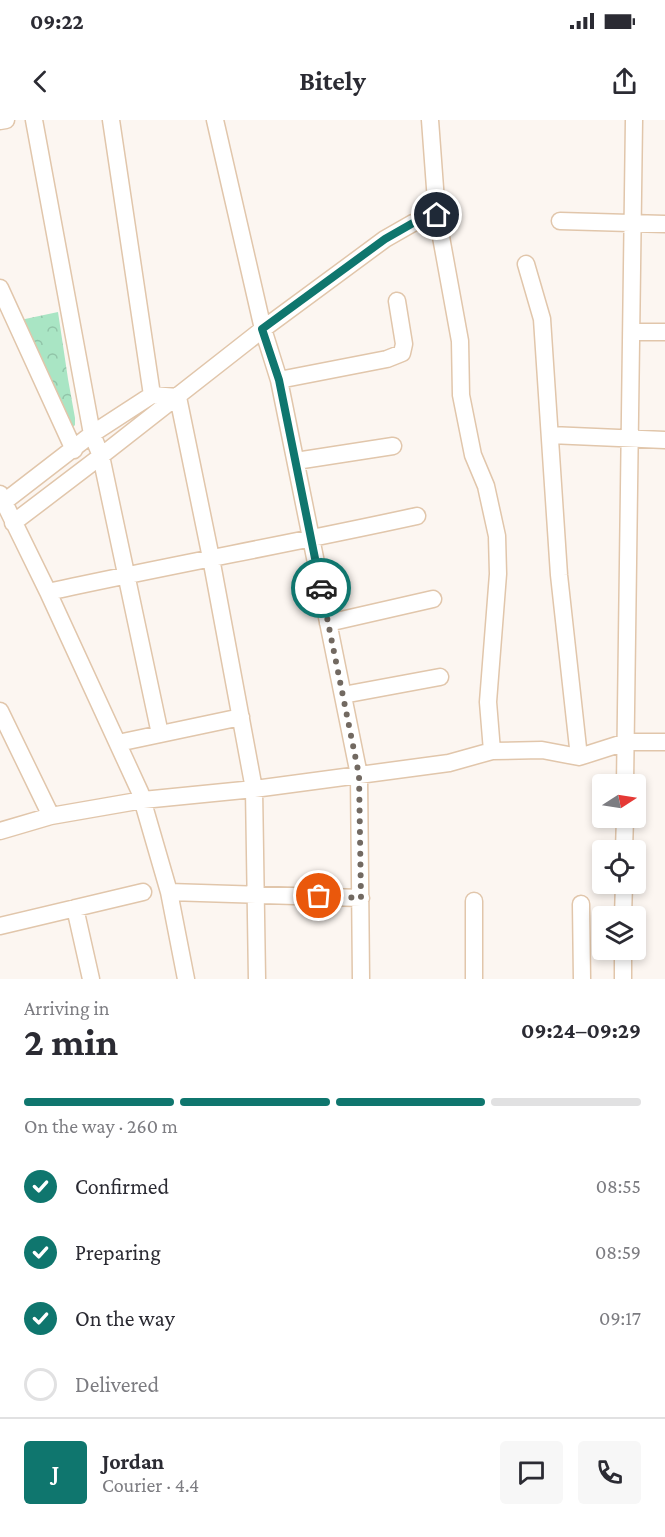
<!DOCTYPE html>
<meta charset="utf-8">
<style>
:root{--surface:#fff;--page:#f7f7f7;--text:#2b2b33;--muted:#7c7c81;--line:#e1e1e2;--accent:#0f766e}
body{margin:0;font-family:"Crimson Pro",serif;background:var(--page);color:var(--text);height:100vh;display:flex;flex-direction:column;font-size:22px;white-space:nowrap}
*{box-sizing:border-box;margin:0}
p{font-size:20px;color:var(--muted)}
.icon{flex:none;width:33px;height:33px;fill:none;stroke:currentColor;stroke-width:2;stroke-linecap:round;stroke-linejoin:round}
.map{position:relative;height:859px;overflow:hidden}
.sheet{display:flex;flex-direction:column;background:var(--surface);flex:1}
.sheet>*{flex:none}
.needle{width:39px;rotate:78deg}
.buttons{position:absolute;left:592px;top:654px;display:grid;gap:12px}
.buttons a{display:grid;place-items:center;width:54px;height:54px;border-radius:6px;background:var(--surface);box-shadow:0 3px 9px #0003;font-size:30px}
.pin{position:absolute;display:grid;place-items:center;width:51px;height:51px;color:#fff;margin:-26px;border:3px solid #fff;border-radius:50%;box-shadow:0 2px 6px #0007}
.courier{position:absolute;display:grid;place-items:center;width:60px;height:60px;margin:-30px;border:4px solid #0f766e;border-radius:50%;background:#fff;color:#222;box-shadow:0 2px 8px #0007}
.summary em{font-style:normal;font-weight:700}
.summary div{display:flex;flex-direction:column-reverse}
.summary{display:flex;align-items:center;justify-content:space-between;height:102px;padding:0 24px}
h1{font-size:39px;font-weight:700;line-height:45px}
.bar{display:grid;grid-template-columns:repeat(4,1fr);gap:9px 6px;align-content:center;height:72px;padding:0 24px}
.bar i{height:8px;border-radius:4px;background:var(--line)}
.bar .active{background:var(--accent)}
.bar p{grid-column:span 4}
.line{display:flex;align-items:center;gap:15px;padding:0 24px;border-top:2px solid var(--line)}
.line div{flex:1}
.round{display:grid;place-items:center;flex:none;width:63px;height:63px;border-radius:6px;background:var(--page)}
ol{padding:0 24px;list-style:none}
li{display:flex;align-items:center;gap:18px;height:66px}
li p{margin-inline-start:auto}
li .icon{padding:6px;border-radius:50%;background:var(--accent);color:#fff;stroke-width:4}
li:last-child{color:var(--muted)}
li i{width:33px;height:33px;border:3px solid var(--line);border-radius:50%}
.status{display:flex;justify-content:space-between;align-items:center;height:42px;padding:0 30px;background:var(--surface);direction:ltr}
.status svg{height:16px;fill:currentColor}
header{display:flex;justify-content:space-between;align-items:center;height:78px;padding:0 24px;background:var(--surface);font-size:27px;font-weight:700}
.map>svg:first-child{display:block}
</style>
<div class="status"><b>09:22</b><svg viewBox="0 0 49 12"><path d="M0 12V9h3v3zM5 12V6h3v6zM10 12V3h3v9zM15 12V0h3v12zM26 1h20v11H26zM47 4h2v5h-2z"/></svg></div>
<header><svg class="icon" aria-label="back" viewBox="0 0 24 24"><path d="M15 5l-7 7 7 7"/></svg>Bitely<svg class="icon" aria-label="share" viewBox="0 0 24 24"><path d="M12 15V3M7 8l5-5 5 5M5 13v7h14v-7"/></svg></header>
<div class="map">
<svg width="665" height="859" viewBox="0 0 665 859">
<defs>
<pattern id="park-crowns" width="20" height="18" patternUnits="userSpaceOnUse" patternTransform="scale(1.5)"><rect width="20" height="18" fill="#a9e5c4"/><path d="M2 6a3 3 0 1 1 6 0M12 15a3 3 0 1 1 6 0" fill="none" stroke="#91c4a8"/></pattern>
</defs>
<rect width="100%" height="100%" fill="#fcf6f1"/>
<path fill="url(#park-crowns)" d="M58,192L68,259L75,298V305L72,308L11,202Z"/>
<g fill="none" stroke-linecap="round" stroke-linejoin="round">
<g stroke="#e1c6ab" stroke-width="19">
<path id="minor" d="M111,0L152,275
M215,0L263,209L279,260L359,655L361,859
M430,0L437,95L460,221L461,275L473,335L486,366L497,416L498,454L488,582L492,631
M0,1L6,0
M560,101L665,104
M526,144L542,199L559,455L579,637
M0,168L74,330
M631,212H665
M279,260L387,239L402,233L404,224L397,181
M178,277L211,438L254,669L257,859
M550,315L665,320
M296,341L393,326
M0,374L48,472L140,672L169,772L186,859
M4,382L92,314L34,0
M13,403L101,336L263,209L385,119L413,103L437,95
M48,472C171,445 294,423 417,396
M328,503L433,479
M343,575L440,557
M0,591L51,696
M160,614L101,336L92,314L152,275L178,277
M118,623L241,597
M625,664L634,0
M0,711L51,696L143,680L254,669L449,643L492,631L542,630L579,637L626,622H665
M624,730L625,698
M169,772L361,778
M581,784L582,859
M75,788L91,859
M623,796L624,764
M0,806L143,772
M474,859V781
M623,859V830"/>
</g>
<use href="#minor" stroke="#fff" stroke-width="16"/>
</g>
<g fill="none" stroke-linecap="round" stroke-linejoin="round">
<path stroke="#726961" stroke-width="6" stroke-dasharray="0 10.8" d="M319,776L361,778L359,655L321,468"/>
<path stroke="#0f766e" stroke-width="8" d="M321,468L279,260L262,209L385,119L413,103L437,95"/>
</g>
</svg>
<div class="buttons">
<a><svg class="needle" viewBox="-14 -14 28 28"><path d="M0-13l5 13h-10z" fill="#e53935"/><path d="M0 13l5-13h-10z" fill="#7c7c81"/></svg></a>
<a><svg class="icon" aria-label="locate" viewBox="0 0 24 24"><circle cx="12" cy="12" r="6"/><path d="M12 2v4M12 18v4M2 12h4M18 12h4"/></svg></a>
<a><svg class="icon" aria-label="layers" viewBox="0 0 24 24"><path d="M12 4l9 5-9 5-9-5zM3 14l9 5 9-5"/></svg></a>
</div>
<div class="pin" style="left:319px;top:776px;background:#ea580c"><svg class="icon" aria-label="bag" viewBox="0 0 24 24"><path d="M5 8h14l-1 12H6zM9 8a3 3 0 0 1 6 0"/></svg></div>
<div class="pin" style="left:437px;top:95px;background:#1f2937"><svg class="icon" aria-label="home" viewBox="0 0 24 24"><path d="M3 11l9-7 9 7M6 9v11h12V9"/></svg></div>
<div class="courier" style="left:321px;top:468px"><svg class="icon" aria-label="car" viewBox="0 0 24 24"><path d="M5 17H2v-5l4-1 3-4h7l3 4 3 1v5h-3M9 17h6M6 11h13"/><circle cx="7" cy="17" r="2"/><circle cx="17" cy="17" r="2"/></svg></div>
</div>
<section class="sheet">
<div class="summary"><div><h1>2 min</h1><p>Arriving in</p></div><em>09:24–09:29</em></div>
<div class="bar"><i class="active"></i><i class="active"></i><i class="active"></i><i></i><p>On the way · 260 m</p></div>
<ol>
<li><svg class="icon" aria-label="check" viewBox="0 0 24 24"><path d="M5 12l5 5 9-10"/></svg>Confirmed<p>08:55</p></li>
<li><svg class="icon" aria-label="check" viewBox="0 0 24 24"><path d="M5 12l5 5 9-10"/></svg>Preparing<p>08:59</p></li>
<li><svg class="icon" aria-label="check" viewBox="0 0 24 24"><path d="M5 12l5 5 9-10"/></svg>On the way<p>09:17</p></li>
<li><i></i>Delivered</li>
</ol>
<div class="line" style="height:108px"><b class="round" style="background:var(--accent);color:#fff">J</b><div><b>Jordan</b><p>Courier · 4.4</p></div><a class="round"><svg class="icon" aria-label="chat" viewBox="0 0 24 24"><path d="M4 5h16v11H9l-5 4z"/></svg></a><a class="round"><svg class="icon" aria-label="phone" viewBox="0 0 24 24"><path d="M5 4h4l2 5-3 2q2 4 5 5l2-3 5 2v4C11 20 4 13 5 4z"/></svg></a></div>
</section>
